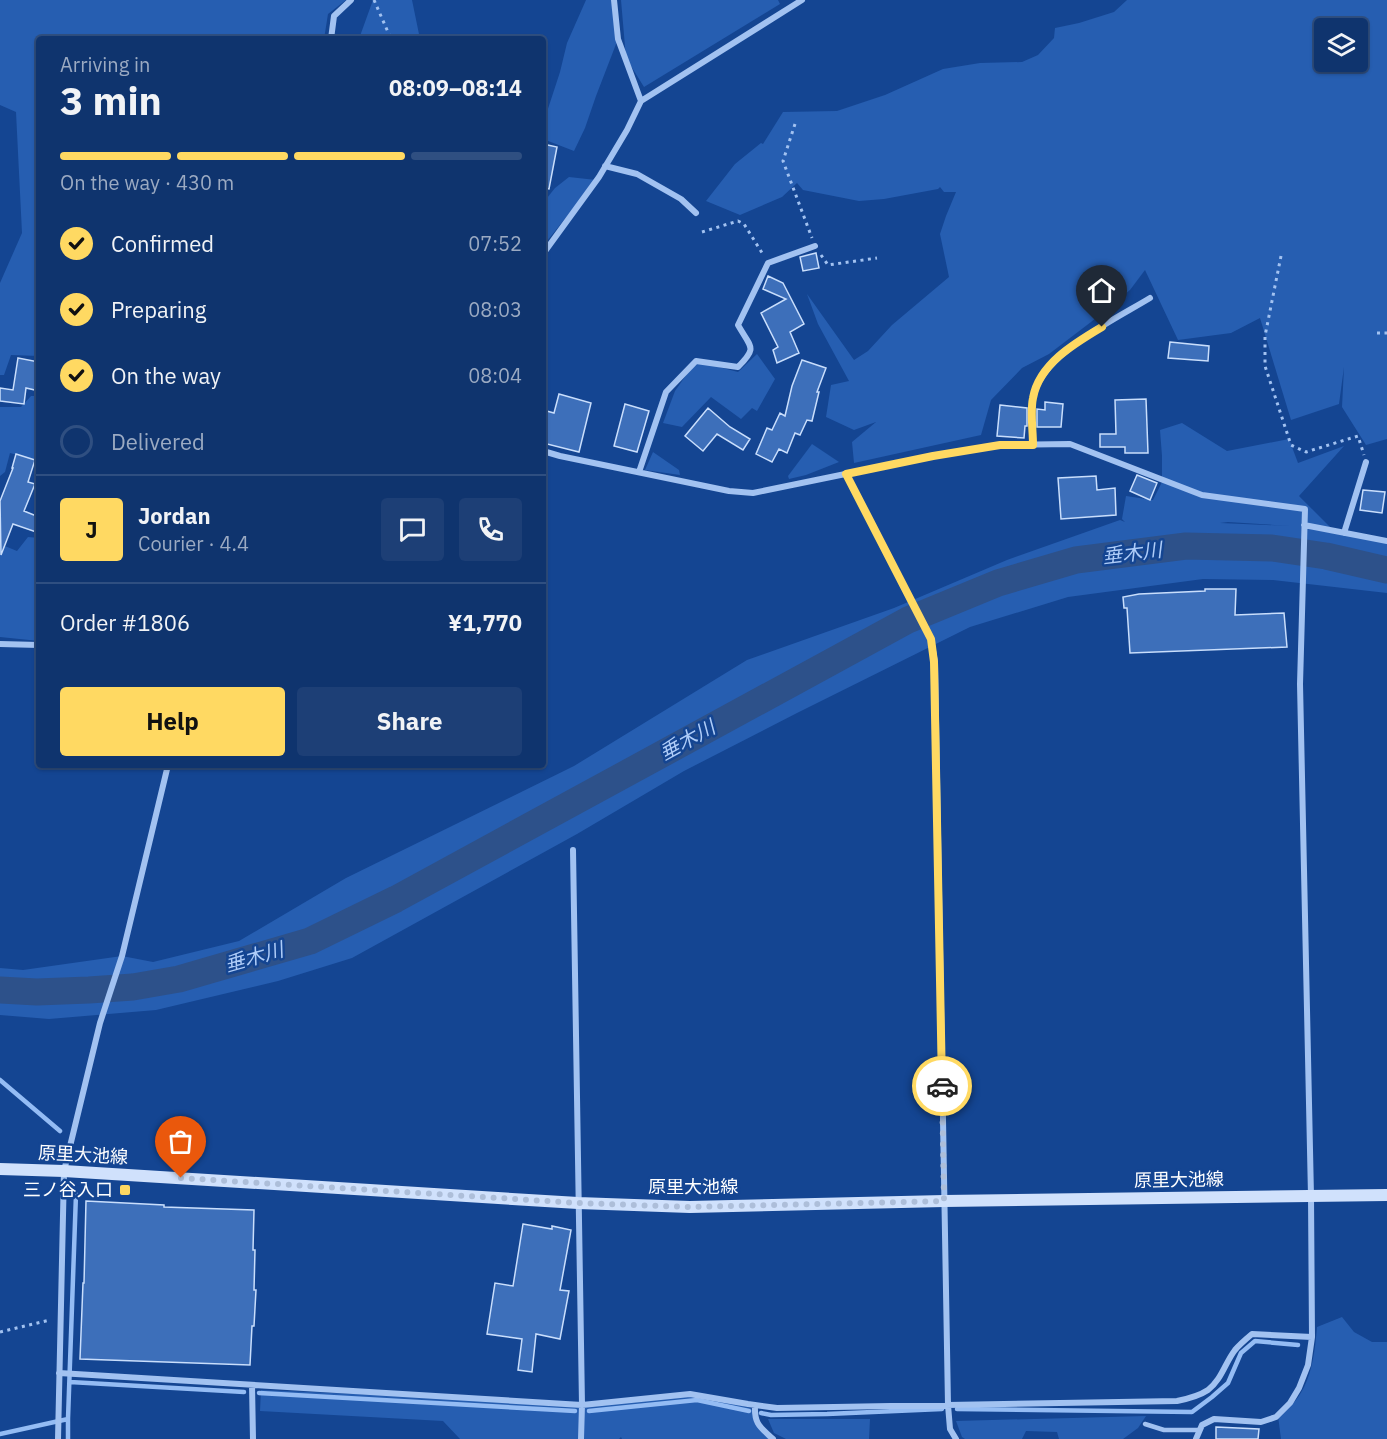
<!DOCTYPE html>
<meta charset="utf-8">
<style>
:root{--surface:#0f346e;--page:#1d3f76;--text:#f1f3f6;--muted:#9baac2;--line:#2f4f81;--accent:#ffd962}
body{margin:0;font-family:"IBM Plex Sans","Noto Sans JP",sans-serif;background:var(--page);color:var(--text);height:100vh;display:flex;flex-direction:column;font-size:22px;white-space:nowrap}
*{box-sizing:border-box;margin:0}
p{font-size:20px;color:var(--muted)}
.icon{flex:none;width:33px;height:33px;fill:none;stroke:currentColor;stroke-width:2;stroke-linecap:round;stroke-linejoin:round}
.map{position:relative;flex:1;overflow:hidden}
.panel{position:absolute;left:36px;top:36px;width:510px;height:732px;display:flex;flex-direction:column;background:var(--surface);border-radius:6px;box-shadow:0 2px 4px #0004,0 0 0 2px var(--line)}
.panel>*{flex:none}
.fabs{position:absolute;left:1314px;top:18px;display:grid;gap:12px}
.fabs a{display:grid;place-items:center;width:54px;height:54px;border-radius:6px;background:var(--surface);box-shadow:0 2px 4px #0004,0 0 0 2px var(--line);font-size:30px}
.pin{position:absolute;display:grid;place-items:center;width:51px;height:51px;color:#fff;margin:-62px -26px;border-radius:50% 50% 50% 0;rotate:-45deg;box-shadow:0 0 6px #0007}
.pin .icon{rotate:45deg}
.courier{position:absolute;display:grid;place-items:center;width:60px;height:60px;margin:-30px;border:4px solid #ffd962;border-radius:50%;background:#fff;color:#222;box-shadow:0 2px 8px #0007}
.overview em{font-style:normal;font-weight:700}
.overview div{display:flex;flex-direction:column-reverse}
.overview{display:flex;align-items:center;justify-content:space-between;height:102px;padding:0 24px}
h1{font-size:39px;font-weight:700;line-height:45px}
.bar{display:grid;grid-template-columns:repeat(4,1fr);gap:9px 6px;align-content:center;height:72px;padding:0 24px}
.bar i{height:8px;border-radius:4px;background:var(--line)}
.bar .selected{background:var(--accent)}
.bar p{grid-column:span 4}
.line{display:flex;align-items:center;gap:15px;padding:0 24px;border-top:2px solid var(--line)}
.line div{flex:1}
.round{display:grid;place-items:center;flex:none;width:63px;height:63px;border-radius:6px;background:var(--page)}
ol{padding:0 24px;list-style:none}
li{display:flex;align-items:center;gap:18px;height:66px}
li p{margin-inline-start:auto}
li .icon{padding:6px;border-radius:50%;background:var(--accent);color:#111;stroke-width:4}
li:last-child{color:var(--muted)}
li i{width:33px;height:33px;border:3px solid var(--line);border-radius:50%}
.action{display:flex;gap:12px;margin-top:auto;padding:12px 24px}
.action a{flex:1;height:69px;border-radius:6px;background:var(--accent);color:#111;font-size:24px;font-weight:700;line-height:69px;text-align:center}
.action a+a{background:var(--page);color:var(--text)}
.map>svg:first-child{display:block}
</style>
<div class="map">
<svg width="1387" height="1439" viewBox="0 0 1387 1439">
<rect width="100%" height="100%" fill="#144592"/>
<path fill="#265eb1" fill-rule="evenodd" d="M0,0H346L328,14L324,39H39V356L11,355L4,375H0V283L22,233L16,112L0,105Z
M373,0H412L420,39H363L360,36Z
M586,0H614L618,39L596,96L585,128L574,151L543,139V124L560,72L567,43Z
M621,0H778L780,4L644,87L626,58Z
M1127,0H1387V439L1366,445L1342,407L1344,367L1339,404L1291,420L1260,318L1231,333L1178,340L1145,270L1130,290L1091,322L1049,354L1022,368L991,400L981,435L854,463L852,442L876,422L854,430L826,417L831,385L849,381L818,324L807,294L854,360L868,351L892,325L949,277L940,234L946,216L956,192H944L940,187L938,189L884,199L859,201L803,190L797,183L782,197L740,215L706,201L735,164L761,143L763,144L783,112L837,111L885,95L943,69L980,63L1022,62L1038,55L1054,38L1055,28L1079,23L1114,12ZM1324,28H1358V62H1324Z
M569,177L596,180L543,246V203L555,188Z
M757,354L775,379L757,411L752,408L741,419L711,397L682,427L663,423L675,391L696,361L738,372Z
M31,396H39V461L10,453L5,472L0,476V407H21Z
M1182,423L1227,451L1289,439L1298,463L1344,446L1299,496L1331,528L1387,539V593L1273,580L1203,579L1068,597L970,627L797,713L684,771L577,834L352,958L278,981L156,1010L49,1019L0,1015V968L23,970L122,956L153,962L239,941L346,878L574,766L747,660L894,608L1007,560L1120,520L1125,522L1122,519L1126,496L1153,500L1162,482V456L1160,430ZM1228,522L1292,526L1220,523Z
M812,444L839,462L806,475L789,479L788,476Z
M653,452L679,470L680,475L645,470Z
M28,537L39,538V641L0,637V544L17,551Z
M1342,1317L1354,1332L1372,1342H1387V1439H1281L1278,1416C1284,1411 1291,1406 1296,1400C1312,1380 1315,1351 1317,1327Z
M261,1390L591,1404L690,1394L751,1408L759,1426L773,1439H622L621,1437L619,1439H460L443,1421L260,1411Z
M1146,1416L1138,1428L1123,1439H1059L1057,1432L1026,1431L1022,1439H965L962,1437L956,1421Z
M768,1419H870L869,1439H786L774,1433Z"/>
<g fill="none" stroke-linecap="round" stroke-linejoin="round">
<path stroke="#94bcf4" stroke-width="4.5" d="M0,1080L60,1131
M70,1382L244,1392
M259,1393L575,1411
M957,1409L1192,1412L1212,1397L1228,1383L1241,1353L1255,1341L1298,1345
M589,1411L697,1400L749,1411
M761,1413L771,1415L827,1414L942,1409
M0,1434L68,1419
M68,1439V1419L76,1194"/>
<path stroke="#2d518a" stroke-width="27" d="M0,990L37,992L89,990L133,987L179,979L310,941L396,899L908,620L998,583L1076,560L1186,546L1272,548L1326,556L1387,570"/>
</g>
<path fill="#3d6fba" stroke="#c9defc" stroke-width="1.5" d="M543,144L557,147L549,189L543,188Z
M816,253L819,268L803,271L800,257Z
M768,276L783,283L804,324L790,332L799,353L777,363L773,350L778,347L761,313L786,299L763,289Z
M1170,342L1209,346L1208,361L1168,358Z
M18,358L39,362V391L26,388L24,404L0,401V388L13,390Z
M802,360L826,368L817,392H819L812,421L807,420L800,435L795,433L787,453L779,449L772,462L756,454L767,428L772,430L780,413L785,416L792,386Z
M559,394L591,403L579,452L543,443V410L554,413Z
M1146,399L1148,453H1125V447H1100V434H1116L1115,400Z
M1045,402L1063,404L1061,427H1037V409L1045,410Z
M625,404L649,411L637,452L614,446Z
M1000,405L1027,408V426H1025L1024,438L997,436Z
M708,408L730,427L750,439L743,450L717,434L703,451L685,436Z
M16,454L35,460L28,482L35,484L24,511L39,517V533L13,524L1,555L0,501L13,468H12Z
M1137,475L1157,483L1150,500L1130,491Z
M1096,476L1097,490L1115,488L1116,515L1061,519L1058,478Z
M1363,490L1385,492L1382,513L1360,510Z
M1205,589H1236L1235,615L1284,613L1287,647L1130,653L1127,608H1124L1123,597L1139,594L1205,591Z
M86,1201L164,1205V1207L254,1210L253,1250H255L254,1290H256L254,1326H252L250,1365L80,1359L83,1283H84Z
M523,1224L552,1229V1226L571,1230L560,1290L569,1291L560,1339L536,1334L532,1372L518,1370L522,1339L487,1334L495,1283L513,1286Z
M1216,1427L1259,1429L1258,1439H1216Z"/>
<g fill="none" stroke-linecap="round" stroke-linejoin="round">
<path stroke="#a2c2f1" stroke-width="3" stroke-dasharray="3 4.5" stroke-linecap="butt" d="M374,0L391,39
M795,124L783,161L812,238
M702,232L738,221L744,224L764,256
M821,255L828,265L877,258
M1281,256L1265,336V366L1291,445L1306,452L1358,436L1364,455
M1377,333H1387
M0,1332L50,1320"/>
<path stroke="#a2c2f1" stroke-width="4.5" d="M1145,1424L1164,1430H1200"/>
<path stroke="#a2c2f1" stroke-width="6" d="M614,0L618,39L641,101
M331,39L334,16L351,0
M605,166L637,174L681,199L696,213
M543,254L599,177L627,130L641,101L802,0
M1033,445C1033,430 1030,412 1033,398C1041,354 1114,320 1150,298
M543,451L560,456L729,491L753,493L933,456L1000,445L1070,444L1202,495L1305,509L1300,684L1311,1196L1312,1337L1308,1365L1299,1388L1290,1403L1276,1417L1261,1422L1214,1419L1202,1425L1196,1439
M639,472L666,392L696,361L738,367C758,347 751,348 738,325L768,263L815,246
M846,474L931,639L935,662L948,1405L950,1429L956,1439
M1304,525L1387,541
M1344,533L1366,462
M0,644L39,645
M573,850L582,1405L581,1439
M59,1373L582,1405L690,1394L748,1404L777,1408L1177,1401C1187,1399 1199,1396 1208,1390C1222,1379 1225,1363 1235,1350C1240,1344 1246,1339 1252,1334L1312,1337
M252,1385L253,1439
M755,1405C754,1424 760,1427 773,1439
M58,1439L64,1171L100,1023L122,956L168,765"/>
<path stroke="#d0e1fc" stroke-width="12" d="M0,1169L64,1171L578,1203L690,1207L944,1201L1387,1195"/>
</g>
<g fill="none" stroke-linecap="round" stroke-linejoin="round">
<path stroke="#adbed9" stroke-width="6" stroke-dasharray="0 10.8" d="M181,1178L578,1203L690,1207L944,1201L942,1086"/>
<path stroke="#ffd962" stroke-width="8" d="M942,1086L934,662L931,639L846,474L933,456L1000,445H1033C1033,430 1030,412 1033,398C1039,364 1075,343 1102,327"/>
</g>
<rect fill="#ffd962" stroke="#144592" stroke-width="2" x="119" y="1184" width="12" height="12" rx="3"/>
<g text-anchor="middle" stroke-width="5" stroke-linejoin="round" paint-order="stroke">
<g font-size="18" fill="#fff" stroke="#144592">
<text transform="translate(83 1155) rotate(3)" y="6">原里大池線</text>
<text transform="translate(1179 1180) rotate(-1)" y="6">原里大池線</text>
<text x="693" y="1193">原里大池線</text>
</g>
<g font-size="18" fill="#fff" stroke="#144592" text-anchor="end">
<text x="113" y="1196">三ノ谷入口</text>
</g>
<g font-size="20" font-style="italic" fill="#aeccf8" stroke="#144592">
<text transform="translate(1132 553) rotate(-7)" y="7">垂木川</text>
<text transform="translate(687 740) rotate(-29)" y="7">垂木川</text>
<text transform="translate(254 957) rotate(-16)" y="7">垂木川</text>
</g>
</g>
</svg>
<div class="fabs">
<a><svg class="icon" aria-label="layers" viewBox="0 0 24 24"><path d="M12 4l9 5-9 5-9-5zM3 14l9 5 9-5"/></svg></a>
</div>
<div class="pin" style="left:181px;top:1178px;background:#ea580c"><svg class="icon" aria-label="bag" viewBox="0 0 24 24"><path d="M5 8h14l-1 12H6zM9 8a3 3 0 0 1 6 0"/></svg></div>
<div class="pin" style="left:1102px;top:327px;background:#1f2937"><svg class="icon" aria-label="home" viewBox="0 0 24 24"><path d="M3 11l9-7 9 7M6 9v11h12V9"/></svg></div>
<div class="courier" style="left:942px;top:1086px"><svg class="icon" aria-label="car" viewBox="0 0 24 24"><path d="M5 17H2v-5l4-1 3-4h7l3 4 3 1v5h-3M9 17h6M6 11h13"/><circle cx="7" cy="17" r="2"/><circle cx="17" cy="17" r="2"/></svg></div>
<section class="panel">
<div class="overview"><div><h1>3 min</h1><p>Arriving in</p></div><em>08:09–08:14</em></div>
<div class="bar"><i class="selected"></i><i class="selected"></i><i class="selected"></i><i></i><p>On the way · 430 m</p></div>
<ol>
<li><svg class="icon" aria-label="check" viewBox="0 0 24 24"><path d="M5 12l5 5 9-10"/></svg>Confirmed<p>07:52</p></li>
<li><svg class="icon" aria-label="check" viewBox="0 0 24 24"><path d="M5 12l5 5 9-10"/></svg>Preparing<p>08:03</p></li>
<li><svg class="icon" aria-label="check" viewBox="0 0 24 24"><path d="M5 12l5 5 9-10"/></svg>On the way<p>08:04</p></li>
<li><i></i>Delivered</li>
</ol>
<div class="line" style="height:108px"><b class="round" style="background:var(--accent);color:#111">J</b><div><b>Jordan</b><p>Courier · 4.4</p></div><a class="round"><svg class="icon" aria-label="chat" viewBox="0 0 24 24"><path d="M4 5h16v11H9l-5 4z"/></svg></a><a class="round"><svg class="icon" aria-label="phone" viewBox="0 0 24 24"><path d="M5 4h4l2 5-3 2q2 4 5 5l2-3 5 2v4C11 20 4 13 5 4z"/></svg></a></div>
<div class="line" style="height:78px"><div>Order #1806</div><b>¥1,770</b></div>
<div class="action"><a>Help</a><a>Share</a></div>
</section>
</div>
